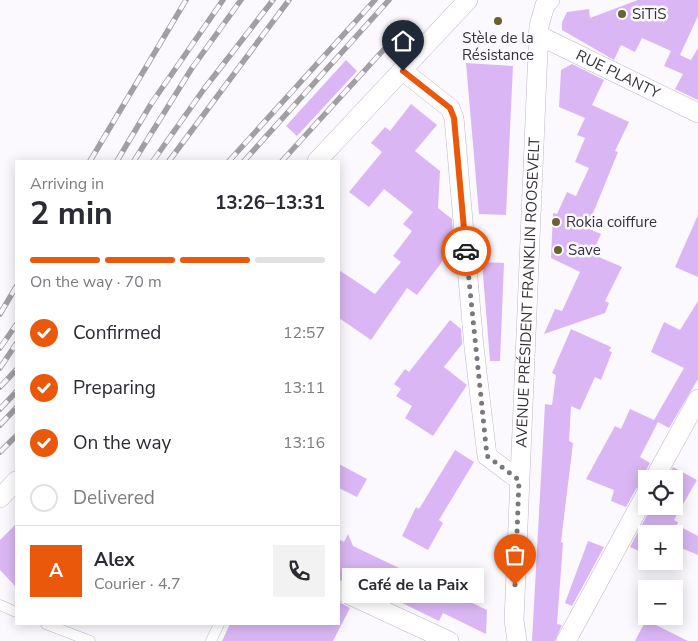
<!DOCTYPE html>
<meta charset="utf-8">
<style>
:root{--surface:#fff;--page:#f2f2f3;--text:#2b2b33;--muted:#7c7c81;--line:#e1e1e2;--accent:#ea580c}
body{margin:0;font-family:"Nunito Sans",sans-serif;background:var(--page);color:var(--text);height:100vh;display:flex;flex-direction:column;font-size:19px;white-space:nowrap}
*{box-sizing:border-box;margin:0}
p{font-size:16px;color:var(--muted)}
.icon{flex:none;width:28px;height:28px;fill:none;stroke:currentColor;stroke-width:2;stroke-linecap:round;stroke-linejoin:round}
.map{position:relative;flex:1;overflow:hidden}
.details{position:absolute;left:15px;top:160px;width:325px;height:465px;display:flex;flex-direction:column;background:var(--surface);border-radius:0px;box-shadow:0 2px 12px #0003}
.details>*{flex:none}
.tools{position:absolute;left:638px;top:470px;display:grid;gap:10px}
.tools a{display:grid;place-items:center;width:45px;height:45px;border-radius:0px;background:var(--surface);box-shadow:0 2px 12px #0003;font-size:25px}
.pin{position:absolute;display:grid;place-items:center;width:42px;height:42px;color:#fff;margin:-51px -21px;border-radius:50% 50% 50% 0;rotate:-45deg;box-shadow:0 0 5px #0007}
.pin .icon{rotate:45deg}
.courier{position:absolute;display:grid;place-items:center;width:50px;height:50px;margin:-25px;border:4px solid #ea580c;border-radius:50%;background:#fff;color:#222;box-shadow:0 1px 6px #0007}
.bubble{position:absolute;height:35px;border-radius:0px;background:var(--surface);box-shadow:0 2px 12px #0003;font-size:16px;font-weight:700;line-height:35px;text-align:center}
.overview em{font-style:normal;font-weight:700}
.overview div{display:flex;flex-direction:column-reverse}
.overview{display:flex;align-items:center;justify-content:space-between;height:85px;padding:0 15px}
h1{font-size:32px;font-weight:700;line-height:38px}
.bar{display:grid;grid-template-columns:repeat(4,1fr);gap:8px 5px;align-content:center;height:60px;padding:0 15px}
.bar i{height:6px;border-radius:4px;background:var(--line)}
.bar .selected{background:var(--accent)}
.bar p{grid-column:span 4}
.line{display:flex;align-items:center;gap:12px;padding:0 15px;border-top:1px solid var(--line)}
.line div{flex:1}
.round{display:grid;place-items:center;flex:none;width:52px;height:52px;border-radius:0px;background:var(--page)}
ol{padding:0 15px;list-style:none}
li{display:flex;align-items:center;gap:15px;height:55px}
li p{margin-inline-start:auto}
li .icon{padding:5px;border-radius:50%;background:var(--accent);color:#fff;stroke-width:4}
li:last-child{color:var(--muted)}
li i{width:28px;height:28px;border:2px solid var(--line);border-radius:50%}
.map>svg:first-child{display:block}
</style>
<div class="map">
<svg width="698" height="641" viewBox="0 0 698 641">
<rect width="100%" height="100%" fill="#fbf9fd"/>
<path fill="#dab7f4" d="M638,0H698V16L680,55L642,38L635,52L621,45L614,60L562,30V22L567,12L589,9L590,18Z
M698,48V100L675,89L683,74L664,66L671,51L691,60Z
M346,60L357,71L297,136L286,126Z
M466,63L513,66L506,215L479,214Z
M572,64L604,80L592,105L629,122L615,151L618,152L587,228L601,234L592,254L622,267L605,301L609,303L605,313L544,334L555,309L562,311L580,272L551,258L553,213L557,214L567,192L576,196L589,168L575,162L585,138L577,135L585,118L559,107L561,70Z
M411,104L437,125L415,151L440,171L438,208L452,219L454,246L417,295L407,288L371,340L339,318V270L375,294L401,262L393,256L412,231L403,224L413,212L384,189L369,207L349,192L382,152L371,143L385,127L390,131Z
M698,215V277L675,267Z
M482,262L504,263L500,361H490Z
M698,301V379L669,428L658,422L640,457L650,463L644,474V483L636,489L626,507L611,501L614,490L586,479L615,426L621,429L630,409L654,420L684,368L651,352L664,322L680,330Z
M450,320L461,329L462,344L444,367L467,385L433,436L405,418L412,406L396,396L401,389L394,384L405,369L409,372Z
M571,329L611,347L609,351L612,352L601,380L595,377L580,410L571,406L569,441L573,443L561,542L563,543L557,624L562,625L555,641H532L545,404L552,405L556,375L552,373Z
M455,450L474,462L439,520L443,523L428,550L402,536L416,507L419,509Z
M339,464L367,479L357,497L339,488Z
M673,467L697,480L674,520L678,522L677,525L698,536V555L674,545V534L646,533V554L630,547L652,506H674V479H667Z
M16,524V587L0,570V540Z
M348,534L353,546L487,610L486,634L443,613L439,621L363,584L361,588L339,579V539L344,542Z
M588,541L604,547L572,606L565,603Z
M339,602L350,608L333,641H222L230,624H339Z
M646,620L688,641H635Z"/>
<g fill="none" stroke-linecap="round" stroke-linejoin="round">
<g stroke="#c1b6c9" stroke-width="11">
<path id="lane" d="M0,605L16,612
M46,624L90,641
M211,641L219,624"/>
</g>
<g stroke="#c1b6c9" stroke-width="20">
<g id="street">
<path id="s1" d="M538,35L698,113"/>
<path d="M403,71L450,108L454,118L474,347L487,456L519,480"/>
<path d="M317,161L468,0"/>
<path d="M654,479L698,399"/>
<path d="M0,498L16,481"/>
<path d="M339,590L449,641"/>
<path id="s2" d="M517,641L514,620L539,26L545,5L550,0"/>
<path d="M566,641L646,494"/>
</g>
</g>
<use href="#lane" stroke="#fff" stroke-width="10"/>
<use href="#street" stroke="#fff" stroke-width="19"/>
<g stroke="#a19ea4" stroke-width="5.5">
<path id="rail" d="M90,161L186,0
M117,161L151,104L223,0
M134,161L192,68L241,0
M153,161L204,89L273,0
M169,161L289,0
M229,161L375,0
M244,161L389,0
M282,161L408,23
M0,314L16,287
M0,348L16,325
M0,368L16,344
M0,387L16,370
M0,409L16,392
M0,425L16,408
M0,452L16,436"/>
</g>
<use href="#rail" stroke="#fbf9fd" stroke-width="4" stroke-dasharray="11" stroke-linecap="butt"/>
</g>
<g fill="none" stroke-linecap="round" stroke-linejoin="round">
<path stroke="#7a777e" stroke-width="5" stroke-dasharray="0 9" d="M466,251L487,456L519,480L515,585"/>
<path stroke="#ea580c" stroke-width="6" d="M403,71L450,108L454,118L466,251"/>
</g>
<g fill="#69612e" stroke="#fbf9fd" stroke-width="2">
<circle cx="622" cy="14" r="5"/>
<circle cx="498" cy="21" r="5"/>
<circle cx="556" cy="222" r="5"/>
<circle cx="558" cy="250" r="5"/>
</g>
<g text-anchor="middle" stroke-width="5" stroke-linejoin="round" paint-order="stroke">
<g font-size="15" fill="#353139" stroke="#fbf9fd" text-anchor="start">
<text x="632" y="19">SiTiS</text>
<text x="498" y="43" text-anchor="middle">Stèle de la<tspan x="498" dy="17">Résistance</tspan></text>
<text x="566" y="227">Rokia coiffure</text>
<text x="568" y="255">Save</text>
</g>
<g font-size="15" fill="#353139" stroke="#fbf9fd">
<text dy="5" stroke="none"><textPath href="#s1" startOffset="89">RUE PLANTY</textPath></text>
<text dy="5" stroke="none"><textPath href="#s2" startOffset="349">AVENUE PRÉSIDENT FRANKLIN ROOSEVELT</textPath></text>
</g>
</g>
</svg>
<div class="tools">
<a><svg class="icon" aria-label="locate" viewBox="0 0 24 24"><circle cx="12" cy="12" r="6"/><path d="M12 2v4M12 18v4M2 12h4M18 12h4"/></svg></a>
<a>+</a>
<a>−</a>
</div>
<div class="pin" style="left:515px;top:585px;background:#ea580c"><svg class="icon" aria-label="bag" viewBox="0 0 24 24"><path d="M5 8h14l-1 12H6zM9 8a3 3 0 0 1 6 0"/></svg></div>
<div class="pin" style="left:403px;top:71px;background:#1f2937"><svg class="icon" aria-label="home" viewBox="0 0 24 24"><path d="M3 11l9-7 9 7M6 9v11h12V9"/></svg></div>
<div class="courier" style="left:466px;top:251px"><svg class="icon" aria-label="car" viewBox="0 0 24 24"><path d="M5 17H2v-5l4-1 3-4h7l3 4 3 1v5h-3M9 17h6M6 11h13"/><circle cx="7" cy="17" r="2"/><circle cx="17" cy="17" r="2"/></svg></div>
<div class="bubble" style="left:342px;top:568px;width:142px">Café de la Paix</div>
<section class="details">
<div class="overview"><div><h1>2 min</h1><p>Arriving in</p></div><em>13:26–13:31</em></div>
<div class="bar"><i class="selected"></i><i class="selected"></i><i class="selected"></i><i></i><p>On the way · 70 m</p></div>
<ol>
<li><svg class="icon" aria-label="check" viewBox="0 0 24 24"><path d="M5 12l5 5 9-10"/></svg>Confirmed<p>12:57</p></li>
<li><svg class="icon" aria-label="check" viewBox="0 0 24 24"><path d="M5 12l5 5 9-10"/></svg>Preparing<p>13:11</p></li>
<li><svg class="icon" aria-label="check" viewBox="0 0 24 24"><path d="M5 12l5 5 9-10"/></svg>On the way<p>13:16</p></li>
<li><i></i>Delivered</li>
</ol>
<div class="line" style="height:90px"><b class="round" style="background:var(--accent);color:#fff">A</b><div><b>Alex</b><p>Courier · 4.7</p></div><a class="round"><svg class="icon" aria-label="phone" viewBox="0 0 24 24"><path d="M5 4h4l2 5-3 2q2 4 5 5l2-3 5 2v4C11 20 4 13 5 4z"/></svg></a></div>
</section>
</div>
